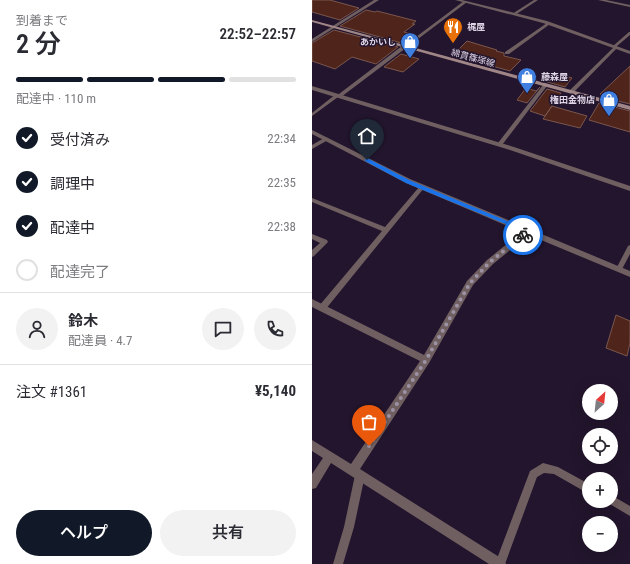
<!DOCTYPE html>
<html lang="ja">
<meta charset="utf-8">
<style>
:root{--surface:#fff;--page:#f2f2f3;--text:#2b2b33;--muted:#7c7c81;--line:#e1e1e2;--accent:#111827}
body{margin:0;font-family:"Roboto Condensed","Noto Sans JP",sans-serif;background:var(--page);color:var(--text);height:100vh;display:flex;flex-direction:column;font-size:15px;white-space:nowrap}
*{box-sizing:border-box;margin:0}
p{font-size:13px;color:var(--muted)}
.icon{flex:none;width:22px;height:22px;fill:none;stroke:currentColor;stroke-width:2;stroke-linecap:round;stroke-linejoin:round}
.map{position:relative;flex:1;overflow:hidden}
.drawer{display:flex;flex-direction:column;background:var(--surface);width:312px}
.drawer>*{flex:none}
.needle{width:26px;rotate:27deg}
.buttons{position:absolute;left:270px;top:384px;display:grid;gap:8px}
.buttons a{display:grid;place-items:center;width:36px;height:36px;border-radius:50%;background:var(--surface);box-shadow:0 4px 16px #0002;font-size:20px}
.pin{position:absolute;display:grid;place-items:center;width:34px;height:34px;color:#fff;margin:-41px -17px;border-radius:50% 50% 50% 0;rotate:-45deg;box-shadow:0 0 4px #0007}
.pin .icon{rotate:45deg}
.courier{position:absolute;display:grid;place-items:center;width:40px;height:40px;margin:-20px;border:3px solid #1a73e8;border-radius:50%;background:#fff;color:#222;box-shadow:0 1px 5px #0007}
.head em{font-style:normal;font-weight:600}
.head div{display:flex;flex-direction:column-reverse}
.head{display:flex;align-items:center;justify-content:space-between;height:68px;padding:0 16px}
h1{font-size:26px;font-weight:600;line-height:30px}
.bar{display:grid;grid-template-columns:repeat(4,1fr);gap:6px 4px;align-content:center;height:48px;padding:0 16px}
.bar i{height:5px;border-radius:3px;background:var(--line)}
.bar .active{background:var(--accent)}
.bar p{grid-column:span 4}
.line{display:flex;align-items:center;gap:10px;padding:0 16px;border-top:1px solid var(--line)}
.line div{flex:1}
.round{display:grid;place-items:center;flex:none;width:42px;height:42px;border-radius:21px;background:var(--page)}
ol{padding:0 16px;list-style:none}
li{display:flex;align-items:center;gap:12px;height:44px}
li p{margin-inline-start:auto}
li .icon{padding:4px;border-radius:50%;background:var(--accent);color:#fff;stroke-width:4}
li:last-child{color:var(--muted)}
li i{width:22px;height:22px;border:2px solid var(--line);border-radius:50%}
.action{display:flex;gap:8px;margin-top:auto;padding:8px 16px}
.action a{flex:1;height:46px;border-radius:24px;background:var(--accent);color:#fff;font-size:16px;font-weight:600;line-height:46px;text-align:center}
.action a+a{background:var(--page);color:var(--text)}
main{display:flex;flex:1;min-height:0}
.map>svg:first-child{display:block}
</style>
<main>
<section class="drawer">
<div class="head"><div><h1>2 分</h1><p>到着まで</p></div><em>22:52–22:57</em></div>
<div class="bar"><i class="active"></i><i class="active"></i><i class="active"></i><i></i><p>配達中 · 110 m</p></div>
<ol>
<li><svg class="icon" aria-label="check" viewBox="0 0 24 24"><path d="M5 12l5 5 9-10"/></svg>受付済み<p>22:34</p></li>
<li><svg class="icon" aria-label="check" viewBox="0 0 24 24"><path d="M5 12l5 5 9-10"/></svg>調理中<p>22:35</p></li>
<li><svg class="icon" aria-label="check" viewBox="0 0 24 24"><path d="M5 12l5 5 9-10"/></svg>配達中<p>22:38</p></li>
<li><i></i>配達完了</li>
</ol>
<div class="line" style="height:72px"><a class="round"><svg class="icon" aria-label="person" viewBox="0 0 24 24"><circle cx="12" cy="8" r="4"/><path d="M4 21q1-7 8-7t8 7"/></svg></a><div><b>鈴木</b><p>配達員 · 4.7</p></div><a class="round"><svg class="icon" aria-label="chat" viewBox="0 0 24 24"><path d="M4 5h16v11H9l-5 4z"/></svg></a><a class="round"><svg class="icon" aria-label="phone" viewBox="0 0 24 24"><path d="M5 4h4l2 5-3 2q2 4 5 5l2-3 5 2v4C11 20 4 13 5 4z"/></svg></a></div>
<div class="line" style="height:52px"><div>注文 #1361</div><b>¥5,140</b></div>
<div class="action"><a>ヘルプ</a><a>共有</a></div>
</section>
<div class="map">
<svg width="318" height="564" viewBox="0 0 318 564">
<rect width="100%" height="100%" fill="#22152d"/>
<path fill="#4f251b" stroke="#7a564d" d="M0,0H18L47,8L28,20L0,12Z
M54,10L63,12L65,11L104,21L100,24H103L92,32L104,35L93,44L28,26Z
M22,30L86,47L64,64L40,57L23,69L0,61V43Z
M155,41L185,50L184,51L192,53V56L209,60L198,71L141,55Z
M89,54L107,59L91,72L72,67Z
M318,66V104L290,97L291,95L288,94Z
M240,72L260,78L253,87L232,81Z
M228,87L215,103L205,100L214,88L224,91Z
M235,89L249,93L233,116L218,111Z
M287,103L318,111V132L277,120Z
M240,106L275,116L268,128L231,119Z
M304,315L318,321V343L315,356L294,348Z"/>
<g fill="none" stroke-linecap="round" stroke-linejoin="round">
<path fill="#705f60" fill-rule="evenodd" d="M222,0H226L203,15L200,14Z
M152,1L155,2L29,97H26L0,116V113L24,94H27L90,46H92Z
M235,23L238,24L197,54H193V52Z
M317,32H318V35L305,46V48L261,93H257V91L301,48V46Z
M231,85L235,86L190,145H186V143Z
M14,137L17,139L16,140L0,149V145Z
M110,185L113,187L112,188L13,310L10,311L7,310L6,308L7,306L70,231L0,202V198L73,227L108,186Z
M0,234L15,240L16,242L2,256L0,257V250L8,243L0,239Z
M318,245V254L309,271H305L304,269L305,267L316,246Z
M231,463L246,467L277,484V494L242,474L232,473L225,477L193,564H183L218,471Z
M48,470L51,472L53,475L42,527L31,564H21L32,527L43,475L45,472Z
M299,495L318,506V516L296,503L295,501H299Z"/>
<path fill="#705f60" fill-rule="evenodd" d="M62,0H67L0,42V39Z
M143,0H150L235,21L318,51V54L231,23Z
M286,0H294L318,5V7Z
M0,86L202,147L318,186V191L198,150L0,90Z
M0,130L98,179L318,271V277L217,235L181,264L161,285L117,363L48,469L192,560L194,564H177L19,463L4,488L0,489V474L11,458L0,451V440L39,464L108,361L0,307V299L112,355L155,281L175,260L210,232L94,183L0,134Z"/>
<path fill="#a18687" fill-rule="evenodd" d="M0,20L318,106V110L0,22Z"/>
</g>
<path fill="#1a73e8" d="M53,159H57L97,180L219,231L213,237H208V235L211,231L94,183L53,161Z"/>
<g fill="none" stroke-linecap="round" stroke-linejoin="round">
<path stroke="#9c92a5" stroke-width="4" stroke-dasharray="0 7.2" d="M57,446L114,360L158,283L178,262L211,235"/>
</g>
<defs>
<g id="restaurant-pin" transform="scale(1)"><path d="M0 17L-7.5 6A9.5 9.5 0 1 1 7.5 6Z" fill="#e8710a" stroke="#22152d"/><path d="M-5-6h1v4h1v-4h1v4h1v-4h1v5L-1.5 .5V6h-2V.5L-5-1ZM5-6V6H3V1.5H1.5Q1.5-4 5-6Z" fill="#fff"/></g>
<g id="shop-pin" transform="scale(1)"><path d="M0 17L-7.5 6A9.5 9.5 0 1 1 7.5 6Z" fill="#3f7fe0" stroke="#22152d"/><path d="M-5-2.5h2.3a2.7 3.5 0 0 1 5.4 0H5L5.5 6h-11ZM-1.5-2.5h3a1.5 2.3 0 0 0-3 0Z" fill="#fff"/></g>
</defs>
<g fill-rule="evenodd">
<use href="#restaurant-pin" x="141" y="27"/>
<use href="#shop-pin" x="98" y="42"/>
<use href="#shop-pin" x="215" y="77"/>
<use href="#shop-pin" x="297" y="100"/>
</g>
<g text-anchor="middle" stroke-width="3" stroke-linejoin="round" paint-order="stroke">
<g font-size="9" font-weight="bold" fill="#ded5e6" stroke="#22152d" text-anchor="start">
<text x="155" y="30">梶屋</text>
<text x="84" y="45" text-anchor="end">あかいし</text>
<text x="229" y="80">藤森屋</text>
<text x="283" y="103" text-anchor="end">権田金物店</text>
</g>
<g font-size="9" fill="#ded5e6" stroke="#22152d">
<text transform="translate(161 58) rotate(15)" y="3">綿貫篠塚線</text>
</g>
</g>
</svg>
<div class="buttons">
<a><svg class="needle" viewBox="-14 -14 28 28"><path d="M0-13l5 13h-10z" fill="#e53935"/><path d="M0 13l5-13h-10z" fill="#7c7c81"/></svg></a>
<a><svg class="icon" aria-label="locate" viewBox="0 0 24 24"><circle cx="12" cy="12" r="6"/><path d="M12 2v4M12 18v4M2 12h4M18 12h4"/></svg></a>
<a>+</a>
<a>−</a>
</div>
<div class="pin" style="left:57px;top:446px;background:#ea580c"><svg class="icon" aria-label="bag" viewBox="0 0 24 24"><path d="M5 8h14l-1 12H6zM9 8a3 3 0 0 1 6 0"/></svg></div>
<div class="pin" style="left:55px;top:160px;background:#1f2937"><svg class="icon" aria-label="home" viewBox="0 0 24 24"><path d="M3 11l9-7 9 7M6 9v11h12V9"/></svg></div>
<div class="courier" style="left:211px;top:235px"><svg class="icon" aria-label="bike" viewBox="0 0 24 24"><circle cx="6" cy="16" r="4"/><circle cx="18" cy="16" r="4"/><path d="M6 16l4-8h5l3 8M10 8l3 8H6M13 5h3"/></svg></div>
</div>
</main>
